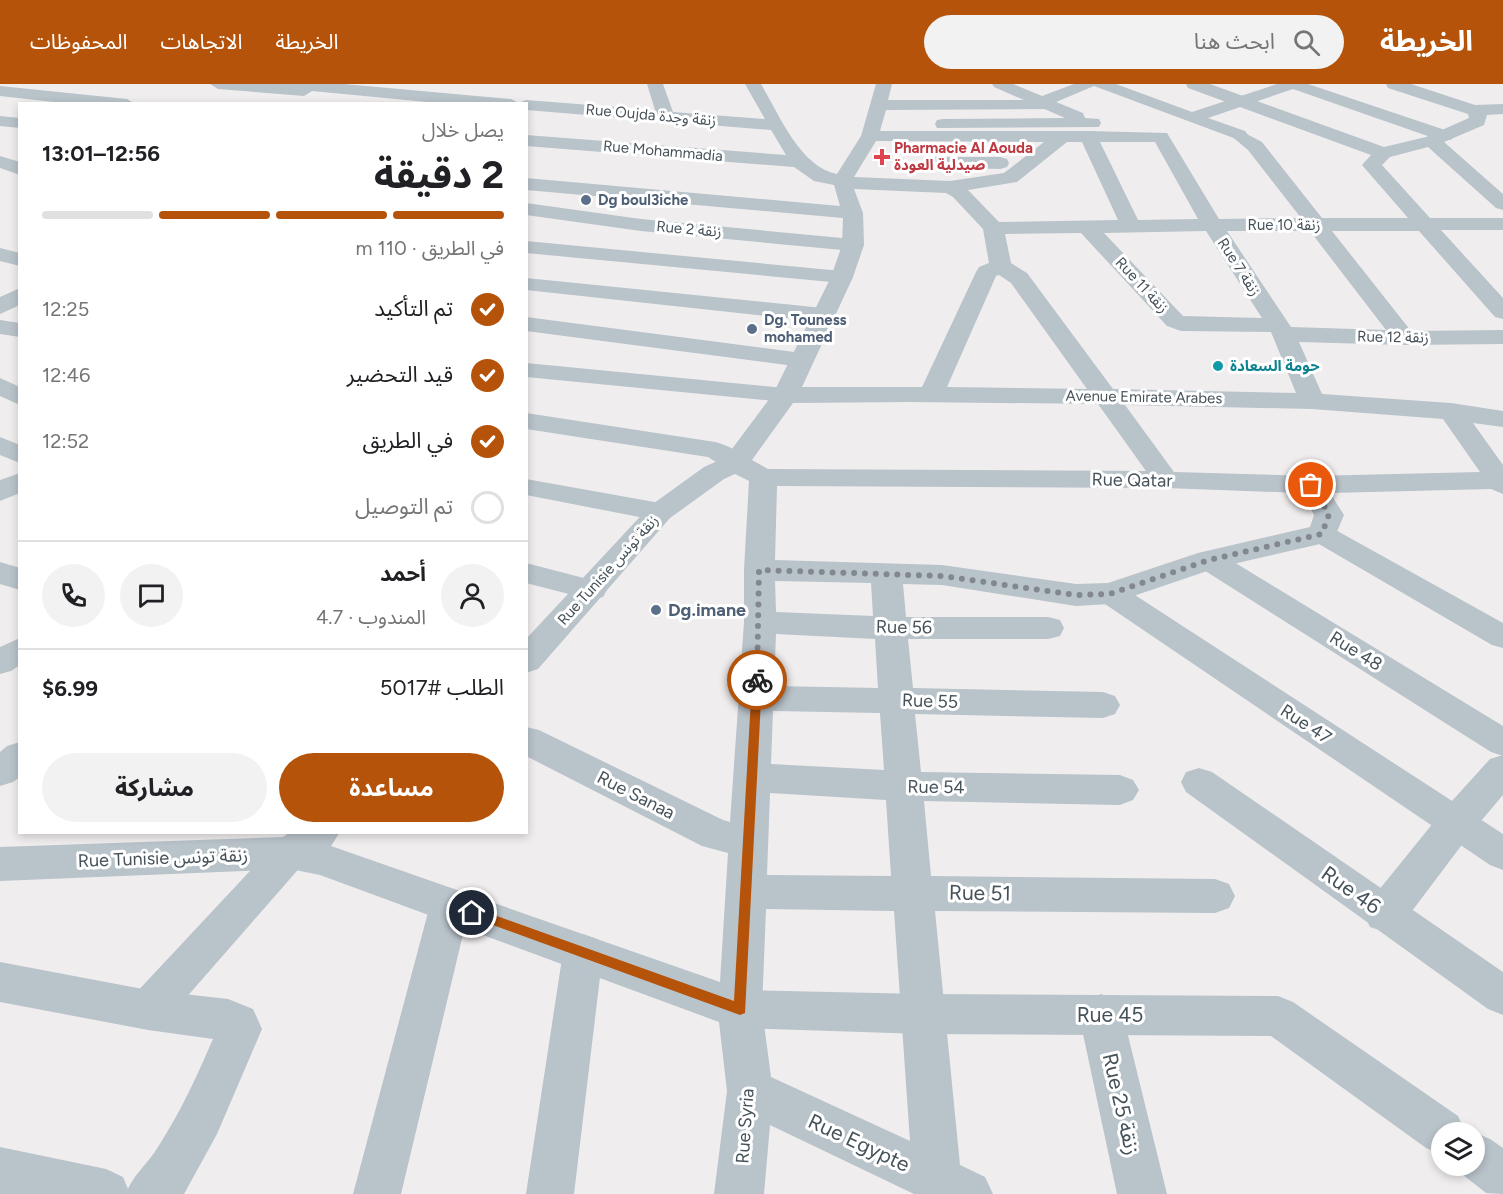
<!DOCTYPE html>
<html lang="ar">
<meta charset="utf-8">
<style>
:root{--surface:#fff;--page:#f2f2f2;--text:#202124;--muted:#757577;--line:#e0e0e0;--accent:#b45309}
body{margin:0;font-family:Figtree,"Noto Sans Arabic",sans-serif;background:var(--page);color:var(--text);direction:rtl;height:100vh;display:flex;flex-direction:column;font-size:22px;white-space:nowrap}
*{box-sizing:border-box;margin:0}
p{font-size:20px;color:var(--muted)}
.icon{flex:none;width:33px;height:33px;fill:none;stroke:currentColor;stroke-width:2;stroke-linecap:round;stroke-linejoin:round}
.map{position:relative;flex:1;overflow:hidden;direction:ltr}
.side{position:absolute;left:18px;top:18px;width:510px;height:732px;display:flex;flex-direction:column;background:var(--surface);border-radius:0px;box-shadow:0 3px 9px #0003;direction:rtl}
.side>*{flex:none}
.tools{position:absolute;left:1431px;top:1038px;display:grid;gap:12px}
.tools a{display:grid;place-items:center;width:54px;height:54px;border-radius:50%;background:var(--surface);box-shadow:0 3px 9px #0003;font-size:30px}
.pin{position:absolute;display:grid;place-items:center;width:51px;height:51px;color:#fff;margin:-26px;border:3px solid #fff;border-radius:50%;box-shadow:0 2px 6px #0007}
.courier{position:absolute;display:grid;place-items:center;width:60px;height:60px;margin:-30px;border:4px solid #b45309;border-radius:50%;background:#fff;color:#222;box-shadow:0 2px 8px #0007}
.head em{font-style:normal;font-weight:700}
.head div{display:flex;flex-direction:column-reverse}
.head{display:flex;align-items:center;justify-content:space-between;height:102px;padding:0 24px}
h1{font-size:39px;font-weight:700;line-height:45px}
.bar{display:grid;grid-template-columns:repeat(4,1fr);gap:9px 6px;align-content:center;height:72px;padding:0 24px}
.bar i{height:8px;border-radius:4px;background:var(--line)}
.bar .current{background:var(--accent)}
.bar p{grid-column:span 4}
.line{display:flex;align-items:center;gap:15px;padding:0 24px;border-top:2px solid var(--line)}
.line div{flex:1}
.round{display:grid;place-items:center;flex:none;width:63px;height:63px;border-radius:32px;background:var(--page)}
ol{padding:0 24px;list-style:none}
li{display:flex;align-items:center;gap:18px;height:66px}
li p{margin-inline-start:auto}
li .icon{padding:6px;border-radius:50%;background:var(--accent);color:#fff;stroke-width:4}
li:last-child{color:var(--muted)}
li i{width:33px;height:33px;border:3px solid var(--line);border-radius:50%}
.cta{display:flex;gap:12px;margin-top:auto;padding:12px 24px}
.cta a{flex:1;height:69px;border-radius:36px;background:var(--accent);color:#fff;font-size:24px;font-weight:700;line-height:69px;text-align:center}
.cta a+a{background:var(--page);color:var(--text)}
header{display:flex;align-items:center;gap:36px;box-sizing:border-box;height:84px;padding:0 30px;background:var(--accent);color:#fff}
header strong{font-size:28px}
nav{display:flex;gap:33px;margin-inline-start:auto;font-size:21px}
.search{width:420px;height:54px;background:var(--page);display:flex;align-items:center;gap:15px;box-sizing:border-box;padding:0 21px;border-radius:33px;color:var(--muted);font-size:22px}
.map>svg:first-child{display:block}
</style>
<header>
<strong>الخريطة</strong>
<div class="search"><svg class="icon" aria-label="search" viewBox="0 0 24 24"><circle cx="10" cy="10" r="6"/><path d="M15 15l6 6"/></svg>ابحث هنا</div>
<nav><a>الخريطة</a><a>الاتجاهات</a><a>المحفوظات</a></nav>
</header>
<div class="map">
<svg width="1503" height="1110" viewBox="0 0 1503 1110">
<rect width="100%" height="100%" fill="#f0edee"/>
<g fill="none" stroke-linecap="round" stroke-linejoin="round">
<path fill="#b9c3ca" fill-rule="evenodd" d="M992,0H1013L1042,12L1074,0H1116L1192,28L1277,0H1308L1451,48L1454,52L1451,56H1439L1293,5L1208,34L1245,47L1248,51L1245,55L1239,56L1094,2L1056,18L1083,29L1085,34L1099,35L1101,39L1099,43L937,44L935,40L937,36L943,35L1065,34L994,3Z
M526,119L641,135L853,155L860,157L863,161L860,165L853,167L641,147L526,131Z
M526,157L842,187L850,188L853,193L850,198L842,199L526,169Z
M526,194L823,224L831,226L834,231L831,236L823,238L526,206Z
M526,233L802,269L810,271L814,276L810,281L802,283L526,247Z
M526,279L785,304L794,306L797,311L794,316L785,318L526,293Z
M0,294L20,303V321L0,312Z
M526,329L715,358C727,361 742,368 749,379L745,385C730,389 721,381 708,373L526,345Z
M0,353L20,361V379L0,371Z
M526,395L660,419L670,422L674,428L670,434L660,437L526,411Z
M1322,441L1332,444L1503,539V564L1492,561L1312,456L1308,450L1312,444Z
M1209,467L1219,469L1503,642V672L1491,668L1199,483L1194,476L1199,469Z
M526,479L603,499L607,506L603,513L592,516L526,499Z
M1110,499L1121,502L1503,750V786L1490,781L1099,516L1095,509L1099,502Z
M20,554V581L11,587L0,590V563Z
M1199,684L1212,688L1503,888V931L1488,925L1186,708L1181,698L1186,688Z
M290,753L303,758L309,769L303,780L163,940L148,945L133,940L127,926L133,912L277,758Z
M450,804L464,809L470,821L401,1110H353L430,821L436,809Z
M583,850L597,855L603,868L574,1110H526L563,868L569,855Z
M740,906L923,910L1278,912L1293,918L1458,1032L1465,1048H1442V1071L1426,1064L1271,952L923,950L740,944L725,939L719,925L725,911Z
M1473,1048H1474L1490,1055L1503,1064V1110L1486,1109L1458,1087L1455,1082H1474V1048Z"/>
<path fill="#b9c3ca" fill-rule="evenodd" d="M210,0H344L511,15L519,19L526,16L655,26L647,0H663L673,28L765,35L745,0H761C779,30 800,83 837,90L861,52L876,0H892L888,16H1050L1056,17L1059,21L1056,25L886,26L880,47H1088L1167,49L1219,135L1301,134L1248,66L1230,51L1233,47L1239,46L1262,58L1322,134H1408L1362,81L1371,71L1188,4L1186,0H1210L1384,63L1426,53L1469,34L1468,30L1388,4L1386,0H1411L1475,21L1503,20V30L1487,31L1484,41L1444,58L1503,110V126L1496,124L1428,63L1390,73L1382,81L1430,134H1503V146H1441L1503,214V235L1495,233L1419,147H1332L1411,247L1503,246V260L1404,261L1299,258L1322,310L1451,319L1503,327V343L1473,339L1503,381V410L1491,405L1330,409L1344,431L1333,457L1216,484L1110,520L1076,522L942,501L903,500L906,533H1048L1060,536L1064,544L1060,552L1048,555H908L913,604L1103,608L1115,612L1120,621L1115,630L1103,634L915,630L921,688L1120,691L1133,696L1139,706L1133,716L1120,721L924,717L931,792L1215,795L1229,800L1235,812L1229,824L1215,829L935,827L960,1081L985,1093L993,1110H914L770,1041L764,1110H714L727,1007L719,938L320,791L290,785L0,797V763L283,753L290,748H340L331,762L720,898L728,769L702,762L526,672V643L539,646L723,736L730,738L744,538V486L749,397L735,390L724,395L670,434L538,585L526,589V555L650,422L704,383L726,373L773,310L831,193L842,161L843,134L526,106V94L840,122L834,101L814,97L794,83L526,62V51L786,71L771,46L526,26V20H448L312,7L304,12L218,5ZM876,57L1044,58L1004,89L950,97L854,93ZM1067,58H1082L1118,136L999,138L968,106L1017,98ZM1100,58H1155L1198,135L1138,136ZM854,105L946,109L953,113L983,145L989,179L979,183L976,188L922,303H802L853,193L864,161L863,129ZM1206,147L1262,234L1183,232L1104,149ZM1227,147H1310L1386,246L1291,243ZM1081,149L1167,242L1181,247L1271,248L1296,309L1113,305L1027,189L1011,179L1005,150ZM999,191L1011,199L1087,305L947,303L996,192ZM911,318L1098,320L1146,387L768,385L752,376L793,319ZM1125,321L1312,325L1443,335L1480,388L1311,392L1174,388ZM777,402L1166,404L1302,409L1314,431L1310,443L1198,469L1108,499L1076,500L942,481L775,476ZM775,497L871,499L873,532L776,528ZM776,550L875,555L878,604L774,602ZM773,627L880,629L884,686L771,680ZM770,709L886,716L891,792L767,791ZM766,825L894,827L910,1057L771,993L762,925Z
M0,2L127,15L135,20H72L0,12Z
M0,32L20,34V44L0,42Z
M0,72L20,78V91L0,84Z
M935,73H1000L1007,75L1009,79L1007,83L1000,85L928,83L926,79L928,75Z
M0,164L20,169V182L0,177Z
M20,204V221L0,230V213Z
M0,236L20,239V253L0,250Z
M20,389V409L0,417V396Z
M0,478L20,484V506L0,500Z
M20,658V693L13,698L0,702V668L7,662Z
M1503,671V711L1470,750L1400,843L1385,848L1370,843L1364,830L1370,817L1442,728L1490,675Z
M0,878L148,906L228,915L253,925L262,945L217,1050L184,1110H0V1063L106,1085L123,1093L128,1105C135,1089 149,1078 158,1063C180,1029 197,992 213,955L148,946L0,918Z
M1101,910L1117,917L1123,931L1167,1110H1117L1079,931L1085,917Z"/>
</g>
<path fill="#b45309" d="M757,592L762,596L745,929L740,931L468,832L466,829L472,823L734,917L752,596Z"/>
<g fill="none" stroke-linecap="round" stroke-linejoin="round">
<path stroke="#82888e" stroke-width="6" stroke-dasharray="0 10.8" d="M757,596L759,486L942,492L1076,511L1110,510L1209,476L1322,450L1329,430L1311,401"/>
</g>
<path fill="#e0444e" stroke="#fff" stroke-width="2" d="M879 64h6v6h6v6h-6v6h-6v-6h-6v-6h6z"/>
<g fill="#5c6f8a" stroke="#fff" stroke-width="2">
<circle cx="586" cy="116" r="6"/>
<circle cx="752" cy="245" r="6"/>
<circle cx="656" cy="526" r="6"/>
</g>
<circle fill="#0f9aa8" stroke="#fff" stroke-width="2" cx="1218" cy="282" r="6"/>
<g text-anchor="middle" stroke-width="6" stroke-linejoin="round" paint-order="stroke">
<g font-size="15" fill="#46525a" stroke="#fff">
<text transform="translate(651 31) rotate(5)" y="5">Rue Oujda زنقة وجدة</text>
<text transform="translate(663 67) rotate(5)" y="5">Rue Mohammadia</text>
<text x="1284" y="146">Rue 10 زنقة</text>
<text transform="translate(689 145) rotate(5)" y="5">Rue 2 زنقة</text>
<text transform="translate(1239 183) rotate(57)" y="5">Rue 7 زنقة</text>
<text transform="translate(1142 201) rotate(47)" y="5">Rue 11 زنقة</text>
<text transform="translate(1393 253) rotate(1)" y="5">Rue 12 زنقة</text>
<text transform="translate(1144 313) rotate(1)" y="5">Avenue Emirate Arabes</text>
<text transform="translate(608 486) rotate(-48)" y="5">Rue Tunisie زنقة تونس</text>
</g>
<g font-size="15" font-weight="bold" fill="#be3a42" stroke="#fff" text-anchor="start">
<text x="894" y="69">Pharmacie Al Aouda<tspan x="894" dy="17">صيدلية العودة</tspan></text>
</g>
<g font-size="15" font-weight="bold" fill="#4e5e75" stroke="#fff" text-anchor="start">
<text x="598" y="121">Dg boul3iche</text>
<text x="764" y="241">Dg. Touness<tspan x="764" dy="17">mohamed</tspan></text>
</g>
<g font-size="15" font-weight="bold" fill="#0d838f" stroke="#fff" text-anchor="start">
<text x="1230" y="287">حومة السعادة</text>
</g>
<g font-size="18" fill="#46525a" stroke="#fff">
<text transform="translate(1132 396) rotate(1)" y="6">Rue Qatar</text>
<text transform="translate(904 543) rotate(1)" y="6">Rue 56</text>
<text transform="translate(1356 567) rotate(32)" y="6">Rue 48</text>
<text transform="translate(930 617) rotate(2)" y="6">Rue 55</text>
<text transform="translate(1306 640) rotate(33)" y="6">Rue 47</text>
<text transform="translate(936 703) rotate(1)" y="6">Rue 54</text>
<text transform="translate(636 711) rotate(27)" y="6">Rue Sanaa</text>
<text transform="translate(163 774) rotate(-2)" y="6">Rue Tunisie زنقة تونس</text>
<text transform="translate(745 1042) rotate(-86)" y="6">Rue Syria</text>
</g>
<g font-size="18" font-weight="bold" fill="#4e5e75" stroke="#fff" text-anchor="start">
<text x="668" y="532">Dg.imane</text>
</g>
<g font-size="21" fill="#46525a" stroke="#fff">
<text transform="translate(1351 806) rotate(35)" y="7">Rue 46</text>
<text transform="translate(980 809) rotate(1)" y="7">Rue 51</text>
<text x="1110" y="938">Rue 45</text>
<text transform="translate(1121 1020) rotate(77)" y="7">Rue 25 زنقة</text>
<text transform="translate(859 1059) rotate(25)" y="7">Rue Egypte</text>
</g>
</g>
</svg>
<div class="tools">
<a><svg class="icon" aria-label="layers" viewBox="0 0 24 24"><path d="M12 4l9 5-9 5-9-5zM3 14l9 5 9-5"/></svg></a>
</div>
<div class="pin" style="left:1311px;top:401px;background:#ea580c"><svg class="icon" aria-label="bag" viewBox="0 0 24 24"><path d="M5 8h14l-1 12H6zM9 8a3 3 0 0 1 6 0"/></svg></div>
<div class="pin" style="left:472px;top:829px;background:#1f2937"><svg class="icon" aria-label="home" viewBox="0 0 24 24"><path d="M3 11l9-7 9 7M6 9v11h12V9"/></svg></div>
<div class="courier" style="left:757px;top:596px"><svg class="icon" aria-label="bike" viewBox="0 0 24 24"><circle cx="6" cy="16" r="4"/><circle cx="18" cy="16" r="4"/><path d="M6 16l4-8h5l3 8M10 8l3 8H6M13 5h3"/></svg></div>
<section class="side">
<div class="head"><div><h1>2 دقيقة</h1><p>يصل خلال</p></div><em>12:56–13:01</em></div>
<div class="bar"><i class="current"></i><i class="current"></i><i class="current"></i><i></i><p>في الطريق · 110 m</p></div>
<ol>
<li><svg class="icon" aria-label="check" viewBox="0 0 24 24"><path d="M5 12l5 5 9-10"/></svg>تم التأكيد<p>12:25</p></li>
<li><svg class="icon" aria-label="check" viewBox="0 0 24 24"><path d="M5 12l5 5 9-10"/></svg>قيد التحضير<p>12:46</p></li>
<li><svg class="icon" aria-label="check" viewBox="0 0 24 24"><path d="M5 12l5 5 9-10"/></svg>في الطريق<p>12:52</p></li>
<li><i></i>تم التوصيل</li>
</ol>
<div class="line" style="height:108px"><a class="round"><svg class="icon" aria-label="person" viewBox="0 0 24 24"><circle cx="12" cy="8" r="4"/><path d="M4 21q1-7 8-7t8 7"/></svg></a><div><b>أحمد</b><p>المندوب · 4.7</p></div><a class="round"><svg class="icon" aria-label="chat" viewBox="0 0 24 24"><path d="M4 5h16v11H9l-5 4z"/></svg></a><a class="round"><svg class="icon" aria-label="phone" viewBox="0 0 24 24"><path d="M5 4h4l2 5-3 2q2 4 5 5l2-3 5 2v4C11 20 4 13 5 4z"/></svg></a></div>
<div class="line" style="height:78px"><div>الطلب #5017</div><b>$6.99</b></div>
<div class="cta"><a>مساعدة</a><a>مشاركة</a></div>
</section>
</div>
